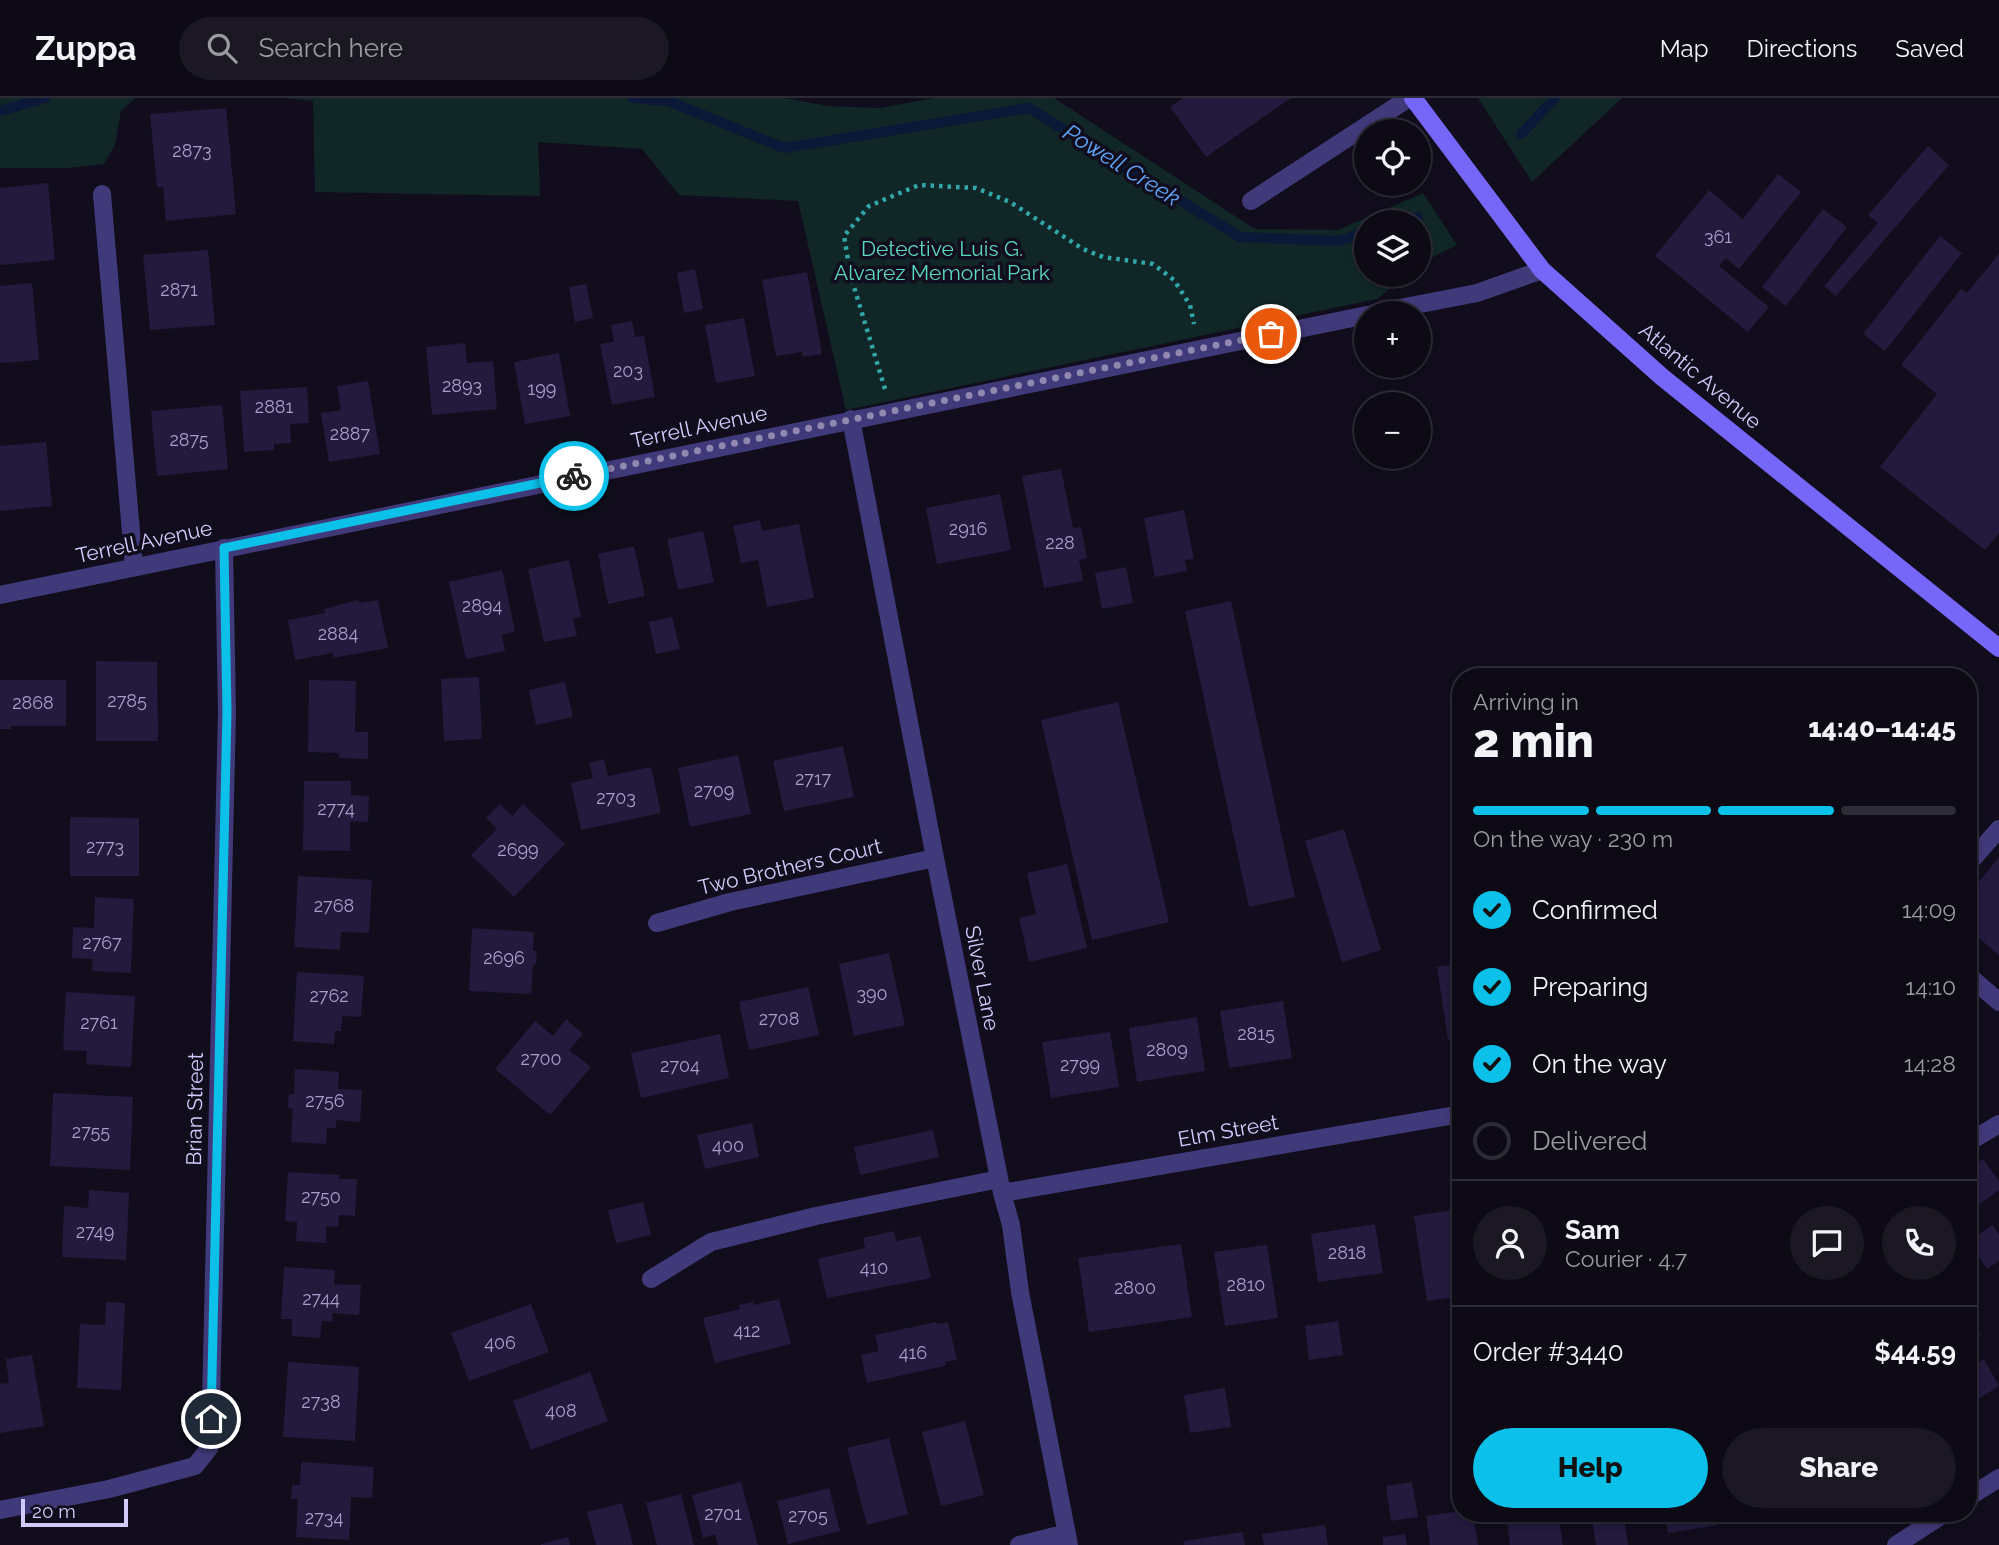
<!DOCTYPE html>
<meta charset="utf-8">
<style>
:root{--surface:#0d0a16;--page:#1b1823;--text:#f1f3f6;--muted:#9a9aa1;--line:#2d2b35;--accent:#0bc1e9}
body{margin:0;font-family:Raleway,sans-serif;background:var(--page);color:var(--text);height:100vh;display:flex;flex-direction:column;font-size:26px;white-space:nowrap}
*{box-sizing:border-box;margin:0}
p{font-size:23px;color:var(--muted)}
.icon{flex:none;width:38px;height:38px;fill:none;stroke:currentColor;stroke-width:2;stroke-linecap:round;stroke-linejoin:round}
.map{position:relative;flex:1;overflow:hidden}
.details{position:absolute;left:1452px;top:570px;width:525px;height:854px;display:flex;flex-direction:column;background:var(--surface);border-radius:28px;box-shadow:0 4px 10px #0003,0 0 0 2px var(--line)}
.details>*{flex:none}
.buttons{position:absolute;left:1354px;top:21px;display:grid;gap:14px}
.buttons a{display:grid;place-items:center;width:77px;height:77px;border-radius:50%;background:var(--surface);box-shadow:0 4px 10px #0003,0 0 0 2px var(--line);font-size:35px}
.scale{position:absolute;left:21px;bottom:18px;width:107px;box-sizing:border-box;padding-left:7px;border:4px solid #d4cbfd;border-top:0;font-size:19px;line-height:24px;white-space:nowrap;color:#d4cbfd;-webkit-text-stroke:5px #110d1d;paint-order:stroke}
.pin{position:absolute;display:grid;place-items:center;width:60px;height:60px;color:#fff;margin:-30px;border:4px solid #fff;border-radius:50%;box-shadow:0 2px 7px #0007}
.courier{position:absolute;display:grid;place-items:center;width:70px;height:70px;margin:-35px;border:5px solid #0bc1e9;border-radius:50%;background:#fff;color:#222;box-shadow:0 2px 9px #0007}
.head em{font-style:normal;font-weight:800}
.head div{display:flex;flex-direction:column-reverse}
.head{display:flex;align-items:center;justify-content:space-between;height:119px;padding:0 21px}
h1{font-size:46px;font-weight:800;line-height:52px}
.bar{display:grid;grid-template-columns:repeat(4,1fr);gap:10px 7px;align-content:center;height:84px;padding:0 21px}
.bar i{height:9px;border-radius:5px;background:var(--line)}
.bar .active{background:var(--accent)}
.bar p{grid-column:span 4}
.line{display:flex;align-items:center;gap:18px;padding:0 21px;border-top:2px solid var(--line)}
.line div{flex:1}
.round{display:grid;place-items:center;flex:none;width:74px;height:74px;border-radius:37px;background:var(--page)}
ol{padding:0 21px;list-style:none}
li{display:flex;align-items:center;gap:21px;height:77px}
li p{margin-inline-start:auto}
li .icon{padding:7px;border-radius:50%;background:var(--accent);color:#111;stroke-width:4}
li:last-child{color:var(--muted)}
li i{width:38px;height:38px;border:4px solid var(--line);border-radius:50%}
.cta{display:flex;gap:14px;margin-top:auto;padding:14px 21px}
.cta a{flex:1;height:80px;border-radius:42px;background:var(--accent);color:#111;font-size:28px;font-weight:800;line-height:80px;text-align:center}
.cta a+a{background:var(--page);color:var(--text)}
header{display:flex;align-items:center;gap:42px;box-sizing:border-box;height:98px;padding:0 35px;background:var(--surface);border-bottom:2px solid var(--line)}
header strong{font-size:33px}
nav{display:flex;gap:38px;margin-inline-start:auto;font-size:24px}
.search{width:490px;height:63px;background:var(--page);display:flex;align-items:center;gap:18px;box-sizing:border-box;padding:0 24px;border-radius:38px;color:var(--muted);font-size:26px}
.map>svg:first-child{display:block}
</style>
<header>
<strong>Zuppa</strong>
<div class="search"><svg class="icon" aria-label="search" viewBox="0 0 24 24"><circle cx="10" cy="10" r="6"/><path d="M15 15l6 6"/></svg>Search here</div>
<nav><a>Map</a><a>Directions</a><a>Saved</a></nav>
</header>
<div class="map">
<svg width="1999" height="1447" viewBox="0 0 1999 1447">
<rect width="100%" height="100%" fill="#110d1d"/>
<path fill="#102627" d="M0,0H135L121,13L115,47L104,66L68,70H0Z
M286,0H784L829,8L879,10L934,0H1054L1255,131L1338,132L1423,95L1457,147L1419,166V124H1367V177H1407L1377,201L846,312L798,103L679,97L642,51L538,44L540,98L315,94L313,3Z
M1478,0H1622L1532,84Z"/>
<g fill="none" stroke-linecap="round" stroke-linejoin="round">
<path stroke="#0b1838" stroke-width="10" d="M633,0L668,3L784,50L1029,10L1240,139L1338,143L1367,134
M0,13L45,0
M1521,36L1555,0
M1401,124L1418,119"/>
</g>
<path fill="#231a3d" d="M1183,0H1291L1206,59L1170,9Z
M226,10L236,116L166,123L163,89H157L150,16Z
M1928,48L1949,67L1836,198L1824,188L1878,125L1868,117Z
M1778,76L1801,94L1739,171L1726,160L1719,168L1769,209L1748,234L1655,158L1709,92L1743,121Z
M48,85L55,162L0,167V90Z
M1823,111L1847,129L1786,208L1762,189Z
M1940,138L1962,155L1885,253L1863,236Z
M208,152L215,227L150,232L143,157Z
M1999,156V435L1985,452L1880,369L1937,296L1901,267L1961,191L1967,195Z
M695,171L703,211L684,215L677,175Z
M807,174L822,256L803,259L802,254L776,258L762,182Z
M32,185L39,262L0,265V188Z
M586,186L593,220L575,224L569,189Z
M744,220L755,278L716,285L705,227Z
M632,223L635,239L644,238L655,299L612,307L600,246L614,244L611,227Z
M465,245L467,265L493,263L497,311L432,317L426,249Z
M559,255L570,318L525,326L514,264Z
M368,283L380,356L329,364L321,315L341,312L337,288Z
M307,289L309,325L290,326L291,345L274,346V352L244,354L240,293Z
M222,307L228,371L157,378L151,313Z
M46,344L52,408L0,413V348Z
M1061,371L1073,430L1081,429L1087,460L1079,462L1083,483L1044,490L1022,378Z
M1000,396L1011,452L937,466L926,410Z
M1184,412L1194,461L1185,462L1187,473L1155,479L1144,420Z
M760,422L762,433L799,426L814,500L767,509L758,462L741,465L733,428Z
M703,433L714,484L678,492L667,441Z
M634,448L645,498L608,506L598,456Z
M569,462L581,519L573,521L577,538L544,544L528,471Z
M1126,469L1133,505L1102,511L1095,475Z
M502,472L515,533L502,537L505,553L466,561L449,484Z
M358,502L359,505L378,502L388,550L333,560V555L295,562L288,522L325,515L324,511Z
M1231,503L1295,799L1249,809L1185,513Z
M672,519L680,551L656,556L649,524Z
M96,563L157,564L158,643H96Z
M479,579L482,641L444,643L441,581Z
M0,582H66V628H11V631H0Z
M309,582L356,583L355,634H368V661L339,660V655L308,654Z
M565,584L573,619L536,627L529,592Z
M1118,604L1169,824L1092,842L1041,622Z
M843,648L854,699L784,713L773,663Z
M738,657L751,716L690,729L678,670Z
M604,661L608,678L651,669L661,715L581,732L571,685L593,680L589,665Z
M304,683H351V697L369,698L368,724L350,723V753L303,752Z
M500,706L512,718L523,706L565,746L514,799L471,757L497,731L486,720Z
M70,719L139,720V778H70Z
M1344,731L1381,852L1342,864L1305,743Z
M1999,759V857L1969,832V796Z
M1067,766L1087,850L1029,864L1019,820L1036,816L1027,775Z
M298,778L372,782L369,835L341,834L340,852L294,849Z
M95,799L134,801L131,875L92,873L93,861L72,860L73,829L94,830Z
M472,830L534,834L533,853H537L536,866L533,867L531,896L469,893Z
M889,855L905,927L854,938L839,866Z
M1461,865V940L1448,942L1437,869Z
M297,874L364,878L361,919L342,918L341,933H335L334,946L293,943Z
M808,889L819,937L749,952L739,904Z
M66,894L135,898L131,969L86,966L87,953L63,952Z
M1283,903L1292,960L1229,970L1220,913Z
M1197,919L1205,973L1137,984L1129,930Z
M566,921L583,936L569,952L591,969L550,1017L495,971L535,923L553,938Z
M1110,934L1119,989L1051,1000L1042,944Z
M720,936L729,980L641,1000L631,955Z
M295,971L339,974L338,991L362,992L360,1024L336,1022V1030H327L326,1046L291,1044L293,1011L288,1010L289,996H294Z
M53,995L133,999L130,1072L50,1068Z
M752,1025L759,1059L705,1071L697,1037Z
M933,1032L939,1059L860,1077L854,1049Z
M1983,1061L1999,1083V1092L1969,1114V1071Z
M288,1074L340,1077L339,1081H357L355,1118L339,1117L338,1129L326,1128V1145L296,1143L297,1124L285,1123Z
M89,1092L129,1095L126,1162L62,1159L64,1108L88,1110Z
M643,1104L651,1137L616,1145L608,1112Z
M1461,1111V1198L1427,1203L1414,1118Z
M1375,1126L1383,1175L1318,1184L1311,1136Z
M1993,1127L1999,1137V1163L1987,1171L1969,1143Z
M894,1133L896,1143L921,1138L931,1180L827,1200L818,1161L865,1150L863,1140Z
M1181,1146L1192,1219L1089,1234L1078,1160Z
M1267,1147L1278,1220L1225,1228L1214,1154Z
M284,1169L335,1172L334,1186L361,1187L359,1217L333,1215L332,1224L322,1223L320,1240L292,1238V1221H281Z
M779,1201L791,1246L715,1265L703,1220L740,1211L739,1207L753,1204L754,1207Z
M106,1204L125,1205L121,1292L77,1290L80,1226L105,1227Z
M531,1206L549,1254L469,1283L451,1235Z
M1969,1218L1981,1237L1969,1245Z
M1338,1223L1343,1257L1309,1262L1305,1228Z
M936,1224L937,1226L948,1224L957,1262L945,1264V1268L867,1285L861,1257L879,1253L875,1237Z
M32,1257L44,1328L0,1335V1286L9,1285L6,1261Z
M1984,1261L1999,1288L1969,1307V1271Z
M288,1264L359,1269L355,1343L283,1339Z
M590,1274L608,1323L531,1352L513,1303Z
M1225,1290L1231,1329L1190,1335L1184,1297Z
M965,1323L984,1397L941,1408L922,1334Z
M889,1340L908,1416L867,1427L847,1350Z
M301,1364L374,1369L372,1400L351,1399L349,1442L296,1439L298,1401H291L292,1387H300Z
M741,1384L758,1447H718L715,1436L703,1440L692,1397Z
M1412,1384L1418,1419L1391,1423L1386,1388Z
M829,1390L840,1433L788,1446L777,1403Z
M681,1396L694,1447H657L646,1405Z
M622,1405L633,1447H596L587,1414Z
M1461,1413V1416H1473L1478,1447H1430L1426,1418Z
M1506,1416H1558L1563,1447H1510Z
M1591,1416H1623L1628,1447H1596Z
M1665,1416H1716L1718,1427L1668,1435Z
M1325,1427L1328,1447H1264L1262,1436Z
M1243,1434L1245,1447H1184L1183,1443Z
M1405,1436L1407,1447H1383V1439Z
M568,1439L570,1447H541V1446Z"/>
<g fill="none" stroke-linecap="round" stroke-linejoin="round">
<path stroke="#32a7a9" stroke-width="4.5" stroke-dasharray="3.5 5" stroke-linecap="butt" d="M885,291L851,179L844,138L869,108L919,87L976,90L1010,104L1083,151L1103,159L1153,166L1174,182L1190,207L1194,226"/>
<path stroke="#413a7a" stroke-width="18" d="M1251,103L1409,0
M1969,765L1999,731
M1969,878L1999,904
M1969,1044L1999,1026"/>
<path stroke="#413a7a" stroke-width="18" d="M102,96L134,469
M1374,215L1477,195L1542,172
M851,321L935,760L1002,1095L1011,1127L1020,1194L1069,1447
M0,497L1367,217
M657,825L730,804L935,760
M1002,1095L1461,1016
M651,1181L711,1144L816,1118L999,1081
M1969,1399L1999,1380
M0,1412L109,1391L195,1368L210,1349L227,614L224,450
M1019,1447L1067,1435
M1896,1447L1944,1416"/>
<path stroke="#7667f8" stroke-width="18" d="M1413,0L1542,172L1662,279L1999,550"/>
</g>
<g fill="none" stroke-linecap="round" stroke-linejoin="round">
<path stroke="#9088af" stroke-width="7" stroke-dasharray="0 12.6" d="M574,378L1271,236"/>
<path stroke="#0bc1e9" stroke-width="9" d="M211,1321L227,614L224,450L574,378"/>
</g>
<g text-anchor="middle" stroke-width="7" stroke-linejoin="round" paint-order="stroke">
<g font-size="18" fill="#a89fcd">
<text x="192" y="59">2873</text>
<text x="1718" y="145">361</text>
<text x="179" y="198">2871</text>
<text x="628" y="279">203</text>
<text x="462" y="294">2893</text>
<text x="542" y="297">199</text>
<text x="274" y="315">2881</text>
<text x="350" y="342">2887</text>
<text x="189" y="348">2875</text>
<text x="968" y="437">2916</text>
<text x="1060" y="451">228</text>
<text x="482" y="514">2894</text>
<text x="338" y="542">2884</text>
<text x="127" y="609">2785</text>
<text x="33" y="611">2868</text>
<text x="813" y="687">2717</text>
<text x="714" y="699">2709</text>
<text x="616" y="706">2703</text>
<text x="336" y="717">2774</text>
<text x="105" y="755">2773</text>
<text x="518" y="758">2699</text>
<text x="334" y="814">2768</text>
<text x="102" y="851">2767</text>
<text x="504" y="866">2696</text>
<text x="872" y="902">390</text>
<text x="329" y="904">2762</text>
<text x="779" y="927">2708</text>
<text x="99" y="931">2761</text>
<text x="1256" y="942">2815</text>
<text x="1167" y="958">2809</text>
<text x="541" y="967">2700</text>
<text x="1080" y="973">2799</text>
<text x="680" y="974">2704</text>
<text x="325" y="1009">2756</text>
<text x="91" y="1040">2755</text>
<text x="728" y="1054">400</text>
<text x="321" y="1105">2750</text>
<text x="95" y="1140">2749</text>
<text x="1347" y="1161">2818</text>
<text x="874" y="1176">410</text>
<text x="1246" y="1193">2810</text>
<text x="1135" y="1196">2800</text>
<text x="321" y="1207">2744</text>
<text x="747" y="1239">412</text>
<text x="500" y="1251">406</text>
<text x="913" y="1261">416</text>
<text x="321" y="1310">2738</text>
<text x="561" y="1319">408</text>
<text x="723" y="1422">2701</text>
<text x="808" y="1424">2705</text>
<text x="324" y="1426">2734</text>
</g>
<g font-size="21" fill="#5bd8c3" stroke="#110d1d">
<text x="942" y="158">Detective Luis G.<tspan x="942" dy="24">Alvarez Memorial Park</tspan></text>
</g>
<g font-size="21" fill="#d4cbfd" stroke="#110d1d">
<text transform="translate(1700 278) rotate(40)" y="7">Atlantic Avenue</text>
<text transform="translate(699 329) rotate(-12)" y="7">Terrell Avenue</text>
<text transform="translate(144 444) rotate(-12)" y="7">Terrell Avenue</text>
<text transform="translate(790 769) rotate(-13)" y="7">Two Brothers Court</text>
<text transform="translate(982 880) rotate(79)" y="7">Silver Lane</text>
<text transform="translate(195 1011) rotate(-89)" y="7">Brian Street</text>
<text transform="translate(1228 1033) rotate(-10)" y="7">Elm Street</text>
</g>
<g font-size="23" font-style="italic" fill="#5ea4f8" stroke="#110d1d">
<text transform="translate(1122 67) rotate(32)" y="8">Powell Creek</text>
</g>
</g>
</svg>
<div class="buttons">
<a><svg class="icon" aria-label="locate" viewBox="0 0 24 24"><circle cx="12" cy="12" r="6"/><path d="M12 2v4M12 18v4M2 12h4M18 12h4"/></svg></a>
<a><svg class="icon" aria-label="layers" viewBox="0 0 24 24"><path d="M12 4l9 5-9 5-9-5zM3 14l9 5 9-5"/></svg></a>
<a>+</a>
<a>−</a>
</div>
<div class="scale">20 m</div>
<div class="pin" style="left:1271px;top:236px;background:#ea580c"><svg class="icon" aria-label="bag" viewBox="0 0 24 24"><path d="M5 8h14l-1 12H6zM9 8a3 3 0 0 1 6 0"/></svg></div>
<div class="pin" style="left:211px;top:1321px;background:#1f2937"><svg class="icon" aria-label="home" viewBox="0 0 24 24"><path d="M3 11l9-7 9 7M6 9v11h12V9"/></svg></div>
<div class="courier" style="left:574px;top:378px"><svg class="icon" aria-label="bike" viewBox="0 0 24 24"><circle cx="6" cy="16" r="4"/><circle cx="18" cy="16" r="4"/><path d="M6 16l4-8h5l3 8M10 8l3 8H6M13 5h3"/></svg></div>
<section class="details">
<div class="head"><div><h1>2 min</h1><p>Arriving in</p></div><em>14:40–14:45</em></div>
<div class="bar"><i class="active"></i><i class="active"></i><i class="active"></i><i></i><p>On the way · 230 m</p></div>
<ol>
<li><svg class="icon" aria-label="check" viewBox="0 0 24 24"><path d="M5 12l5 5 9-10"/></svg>Confirmed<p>14:09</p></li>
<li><svg class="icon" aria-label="check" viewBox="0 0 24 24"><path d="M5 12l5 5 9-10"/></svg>Preparing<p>14:10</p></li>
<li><svg class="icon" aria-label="check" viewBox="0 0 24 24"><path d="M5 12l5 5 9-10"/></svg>On the way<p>14:28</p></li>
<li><i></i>Delivered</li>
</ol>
<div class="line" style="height:126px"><a class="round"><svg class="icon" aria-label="person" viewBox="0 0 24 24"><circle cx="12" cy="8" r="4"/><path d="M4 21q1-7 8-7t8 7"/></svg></a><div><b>Sam</b><p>Courier · 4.7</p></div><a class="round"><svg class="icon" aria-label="chat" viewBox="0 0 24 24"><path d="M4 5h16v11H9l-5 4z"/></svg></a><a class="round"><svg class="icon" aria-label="phone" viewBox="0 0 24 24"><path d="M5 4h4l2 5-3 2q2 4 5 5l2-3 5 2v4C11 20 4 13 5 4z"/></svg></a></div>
<div class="line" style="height:91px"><div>Order #3440</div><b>$44.59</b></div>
<div class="cta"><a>Help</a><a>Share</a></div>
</section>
</div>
